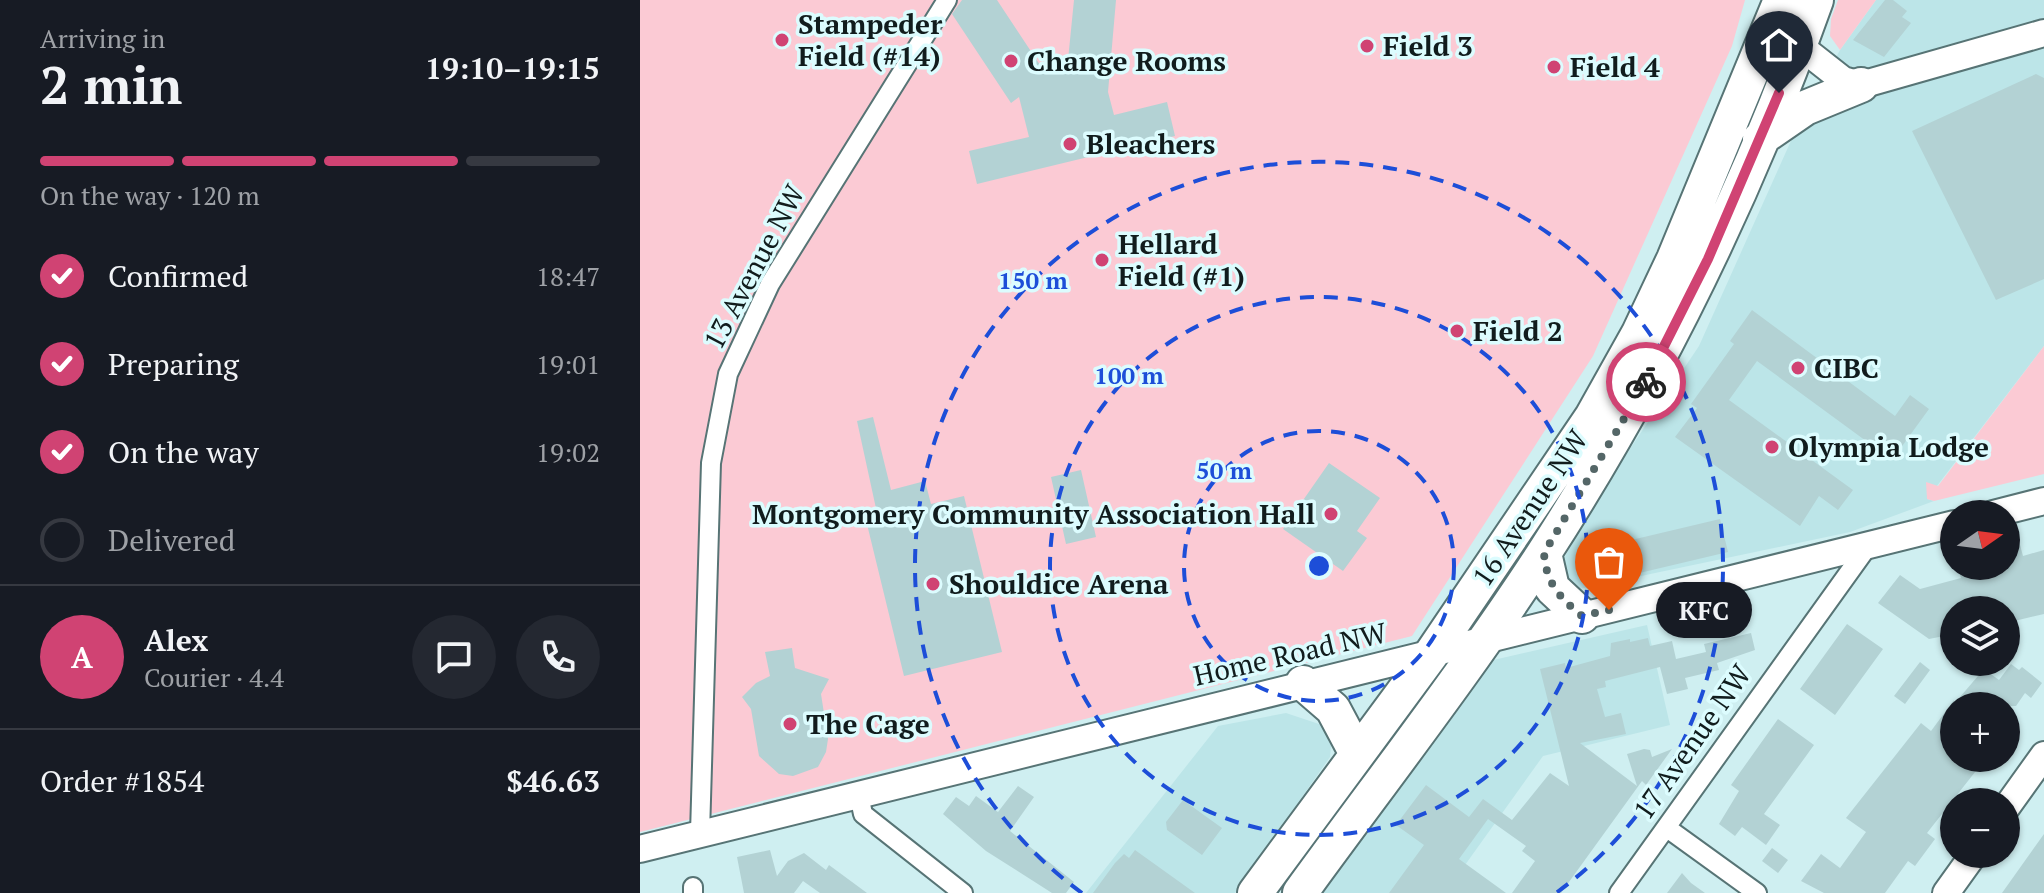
<!DOCTYPE html>
<meta charset="utf-8">
<style>
:root{--surface:#171b24;--page:#242831;--text:#f1f3f6;--muted:#9ea1a6;--line:#363941;--accent:#d04373}
body{margin:0;font-family:"PT Serif",serif;background:var(--page);color:var(--text);height:100vh;display:flex;flex-direction:column;font-size:30px;white-space:nowrap}
*{box-sizing:border-box;margin:0}
p{font-size:26px;color:var(--muted)}
.icon{flex:none;width:44px;height:44px;fill:none;stroke:currentColor;stroke-width:2;stroke-linecap:round;stroke-linejoin:round}
.map{position:relative;flex:1;overflow:hidden}
.drawer{display:flex;flex-direction:column;background:var(--surface);width:640px}
.drawer>*{flex:none}
.needle{width:52px;rotate:76deg}
.fabs{position:absolute;left:1300px;top:500px;display:grid;gap:16px}
.fabs a{display:grid;place-items:center;width:80px;height:80px;border-radius:50%;background:var(--surface);box-shadow:0 2px 6px #0004;font-size:40px}
.pin{position:absolute;display:grid;place-items:center;width:68px;height:68px;color:#fff;margin:-82px -34px;border-radius:50% 50% 50% 0;rotate:-45deg;box-shadow:0 0 8px #0007}
.pin .icon{rotate:45deg}
.courier{position:absolute;display:grid;place-items:center;width:80px;height:80px;margin:-40px;border:6px solid #d04373;border-radius:50%;background:#fff;color:#222;box-shadow:0 2px 10px #0007}
.bubble{position:absolute;height:56px;border-radius:28px;background:var(--surface);box-shadow:0 2px 6px #0004;font-size:26px;font-weight:700;line-height:56px;text-align:center}
.head em{font-style:normal;font-weight:700}
.head div{display:flex;flex-direction:column-reverse}
.head{display:flex;align-items:center;justify-content:space-between;height:136px;padding:0 40px}
h1{font-size:52px;font-weight:700;line-height:60px}
.bar{display:grid;grid-template-columns:repeat(4,1fr);gap:12px 8px;align-content:center;height:96px;padding:0 40px}
.bar i{height:10px;border-radius:6px;background:var(--line)}
.bar .active{background:var(--accent)}
.bar p{grid-column:span 4}
.line{display:flex;align-items:center;gap:20px;padding:0 40px;border-top:2px solid var(--line)}
.line div{flex:1}
.round{display:grid;place-items:center;flex:none;width:84px;height:84px;border-radius:42px;background:var(--page)}
ol{padding:0 40px;list-style:none}
li{display:flex;align-items:center;gap:24px;height:88px}
li p{margin-inline-start:auto}
li .icon{padding:8px;border-radius:50%;background:var(--accent);color:#fff;stroke-width:4}
li:last-child{color:var(--muted)}
li i{width:44px;height:44px;border:4px solid var(--line);border-radius:50%}
main{display:flex;flex:1;min-height:0}
.map>svg:first-child{display:block}
</style>
<main>
<section class="drawer">
<div class="head"><div><h1>2 min</h1><p>Arriving in</p></div><em>19:10–19:15</em></div>
<div class="bar"><i class="active"></i><i class="active"></i><i class="active"></i><i></i><p>On the way · 120 m</p></div>
<ol>
<li><svg class="icon" aria-label="check" viewBox="0 0 24 24"><path d="M5 12l5 5 9-10"/></svg>Confirmed<p>18:47</p></li>
<li><svg class="icon" aria-label="check" viewBox="0 0 24 24"><path d="M5 12l5 5 9-10"/></svg>Preparing<p>19:01</p></li>
<li><svg class="icon" aria-label="check" viewBox="0 0 24 24"><path d="M5 12l5 5 9-10"/></svg>On the way<p>19:02</p></li>
<li><i></i>Delivered</li>
</ol>
<div class="line" style="height:144px"><b class="round" style="background:var(--accent);color:#fff">A</b><div><b>Alex</b><p>Courier · 4.4</p></div><a class="round"><svg class="icon" aria-label="chat" viewBox="0 0 24 24"><path d="M4 5h16v11H9l-5 4z"/></svg></a><a class="round"><svg class="icon" aria-label="phone" viewBox="0 0 24 24"><path d="M5 4h4l2 5-3 2q2 4 5 5l2-3 5 2v4C11 20 4 13 5 4z"/></svg></a></div>
<div class="line" style="height:104px"><div>Order #1854</div><b>$46.63</b></div>
</section>
<div class="map">
<svg width="1404" height="893" viewBox="0 0 1404 893">
<rect width="100%" height="100%" fill="#cfeff1"/>
<path fill="#bce5e8" d="M1236,0H1404V346L1287,499L1294,501L1210,532L939,589L922,572V562L953,504L1059,346L1150,143L1200,50Z
M1007,625L1030,725L903,756L805,893H680L849,661Z
M646,713L682,725L692,735L690,757L595,893H446L578,726Z"/>
<path fill="#fbcad4" d="M0,0H1105L1092,46L953,356L772,636L0,832Z
M1198,0H1236L1200,50L1190,36L1191,19Z
M1404,346V474L1294,501L1287,499L1286,482L1298,486Z"/>
<path fill="#b3d2d4" d="M322,0H357L404,71L427,70L434,0H476L468,92L474,115L527,102L535,136L337,184L329,151L389,137L379,97L371,103L312,14Z
M1245,0H1253L1267,11L1262,17L1271,23L1244,57L1213,40Z
M1396,74L1404,78V279L1356,300L1272,131Z
M1112,310L1255,416L1270,395L1289,409L1252,460L1117,361L1089,400L1213,490L1198,510L1179,496L1160,526L1035,437L1057,408L1051,404L1094,344L1090,341Z
M233,417L251,490L285,481L291,504L324,496L362,652L264,676L225,516L237,513L217,421Z
M689,463L740,498L717,531L727,538L703,571L643,529Z
M441,470L456,537L426,544L411,477Z
M1080,519L1088,552L953,584L945,551Z
M1379,541L1383,556L1404,550V614L1366,623V610H1314V634L1289,639L1238,603L1260,575L1280,589L1321,578L1317,566H1366V545Z
M1207,624L1243,649L1195,715L1160,689Z
M1111,633L1115,650L1077,663L1079,670L1045,678L1048,689L1027,694L1020,667L965,681L966,687L957,689L965,717L981,713L986,734L940,743L997,786L987,754L1004,749L1010,750L1012,757L1032,749L1006,785L1002,781L921,893H872L895,861L882,851L886,846L848,819L819,859L866,893H749L784,845L756,825L786,785L829,817L843,799L872,820L910,773L929,786L900,669L925,663L926,668L970,656L971,643L990,639V642L1008,638L1010,646L1032,641L1036,659L1066,652L1064,644Z
M152,648L155,668L189,679L181,694L188,739L186,752L178,767L153,776L139,774L119,756L111,709L102,697L116,683L130,676L125,652Z
M1280,662L1290,670L1265,704L1254,696Z
M1371,664L1379,670L1382,667L1402,683L1391,698L1385,693L1376,706H1314V758H1342L1337,765L1339,767L1287,833L1295,839L1275,866L1268,861L1245,893H1184L1161,881L1181,854L1200,868L1226,832L1206,818L1281,723L1291,731L1314,700V704L1344,669L1359,680Z
M1138,719L1174,745L1124,814L1140,825L1126,845L1102,827L1095,836L1079,824L1099,791L1091,785Z
M378,786L394,797L370,831L434,882L426,893H412L346,851L303,814L316,797L329,806L336,796L358,812Z
M543,800L582,828L562,855L527,830L526,822Z
M1404,834V893H1362Z
M1132,848L1148,860L1138,873L1122,861Z
M130,850L137,876L148,861L164,853L186,870L189,865L227,893H180L163,881L154,893H104L97,857Z
M495,850L555,893H453L475,863L484,854L489,858Z
M1042,873L1051,883L1065,893H1027Z"/>
<g fill="none" stroke-linecap="round" stroke-linejoin="round">
<g stroke="#577475" stroke-width="22">
<path id="street" d="M219,795L223,814L323,893
M1027,828L1117,893
M60,833L71,463L88,374L130,284L307,0
M53,893V887
M979,893L1228,546"/>
</g>
<g stroke="#577475" stroke-width="30">
<path id="secondary" d="M1147,36L1203,80L1221,85L1404,33
M1353,514L1404,501
M1366,808L1404,755
M0,849L1314,524
M1306,893L1334,854"/>
</g>
<g stroke="#577475" stroke-width="38">
<path id="highway" d="M1120,139L1165,108L1221,85
M904,553L912,588L942,616
M663,683L693,709L717,754
M615,893L790,656L952,417L999,333L1034,259L1141,0
M660,893C742,780 828,670 904,553C1015,381 1107,193 1176,0"/>
</g>
<use href="#street" stroke="#fff" stroke-width="18"/>
<use href="#secondary" stroke="#fff" stroke-width="26"/>
<use href="#highway" stroke="#fff" stroke-width="34"/>
</g>
<g fill="none" stroke-linecap="round" stroke-linejoin="round">
<path stroke="#546667" stroke-width="8" stroke-dasharray="0 14.4" d="M969,610L942,616C919,597 906,583 904,553L1006,382"/>
<path stroke="#d04373" stroke-width="10" d="M1006,382L1068,259L1139,93"/>
</g>
<g fill="none" stroke="#1d4ed8" stroke-width="4" stroke-dasharray="14 10">
<circle cx="679" cy="566" r="135"/>
<circle cx="679" cy="566" r="269"/>
<path d="M442 893A404 404 0 1 1 916 893"/>
</g>
<g fill="#d04373" stroke="#dcfcfe" stroke-width="3">
<circle cx="142" cy="40" r="8"/>
<circle cx="727" cy="46" r="8"/>
<circle cx="371" cy="61" r="8"/>
<circle cx="914" cy="67" r="8"/>
<circle cx="430" cy="144" r="8"/>
<circle cx="462" cy="260" r="8"/>
<circle cx="817" cy="331" r="8"/>
<circle cx="1158" cy="368" r="8"/>
<circle cx="1132" cy="447" r="8"/>
<circle cx="691" cy="514" r="8"/>
<circle cx="293" cy="584" r="8"/>
<circle cx="150" cy="724" r="8"/>
</g>
<g text-anchor="middle" stroke-width="7" stroke-linejoin="round" paint-order="stroke">
<g font-size="28" font-weight="bold" fill="#111c1d" stroke="#dcfcfe" text-anchor="start">
<text x="158" y="34">Stampeder<tspan x="158" dy="32">Field (#14)</tspan></text>
<text x="743" y="56">Field 3</text>
<text x="387" y="71">Change Rooms</text>
<text x="930" y="77">Field 4</text>
<text x="446" y="154">Bleachers</text>
<text x="478" y="254">Hellard<tspan x="478" dy="32">Field (#1)</tspan></text>
<text x="833" y="341">Field 2</text>
<text x="1174" y="378">CIBC</text>
<text x="1148" y="457">Olympia Lodge</text>
<text x="675" y="524" text-anchor="end">Montgomery Community Association Hall</text>
<text x="309" y="594">Shouldice Arena</text>
<text x="166" y="734">The Cage</text>
</g>
<g font-size="28" fill="#111c1d" stroke="#dcfcfe">
<text transform="translate(114 267) rotate(-62)" y="10">13 Avenue NW</text>
<text transform="translate(890 508) rotate(-56)" y="10">16 Avenue NW</text>
<text transform="translate(650 654) rotate(-13)" y="10">Home Road NW</text>
<text transform="translate(1052 742) rotate(-55)" y="10">17 Avenue NW</text>
</g>
</g>
<circle cx="679" cy="566" r="12" fill="#1d4ed8" stroke="#dcfcfe" stroke-width="4"/>
<g font-size="24" text-anchor="middle" font-weight="bold" fill="#1d4ed8" stroke="#dcfcfe" stroke-width="7" stroke-linejoin="round" paint-order="stroke">
<text x="393" y="289">150 m</text>
<text x="489" y="384">100 m</text>
<text x="584" y="479">50 m</text>
</g>
</svg>
<div class="fabs">
<a><svg class="needle" viewBox="-14 -14 28 28"><path d="M0-13l5 13h-10z" fill="#e53935"/><path d="M0 13l5-13h-10z" fill="#9ea1a6"/></svg></a>
<a><svg class="icon" aria-label="layers" viewBox="0 0 24 24"><path d="M12 4l9 5-9 5-9-5zM3 14l9 5 9-5"/></svg></a>
<a>+</a>
<a>−</a>
</div>
<div class="pin" style="left:969px;top:610px;background:#ea580c"><svg class="icon" aria-label="bag" viewBox="0 0 24 24"><path d="M5 8h14l-1 12H6zM9 8a3 3 0 0 1 6 0"/></svg></div>
<div class="pin" style="left:1139px;top:93px;background:#1f2937"><svg class="icon" aria-label="home" viewBox="0 0 24 24"><path d="M3 11l9-7 9 7M6 9v11h12V9"/></svg></div>
<div class="courier" style="left:1006px;top:382px"><svg class="icon" aria-label="bike" viewBox="0 0 24 24"><circle cx="6" cy="16" r="4"/><circle cx="18" cy="16" r="4"/><path d="M6 16l4-8h5l3 8M10 8l3 8H6M13 5h3"/></svg></div>
<div class="bubble" style="left:1016px;top:582px;width:96px">KFC</div>
</div>
</main>
